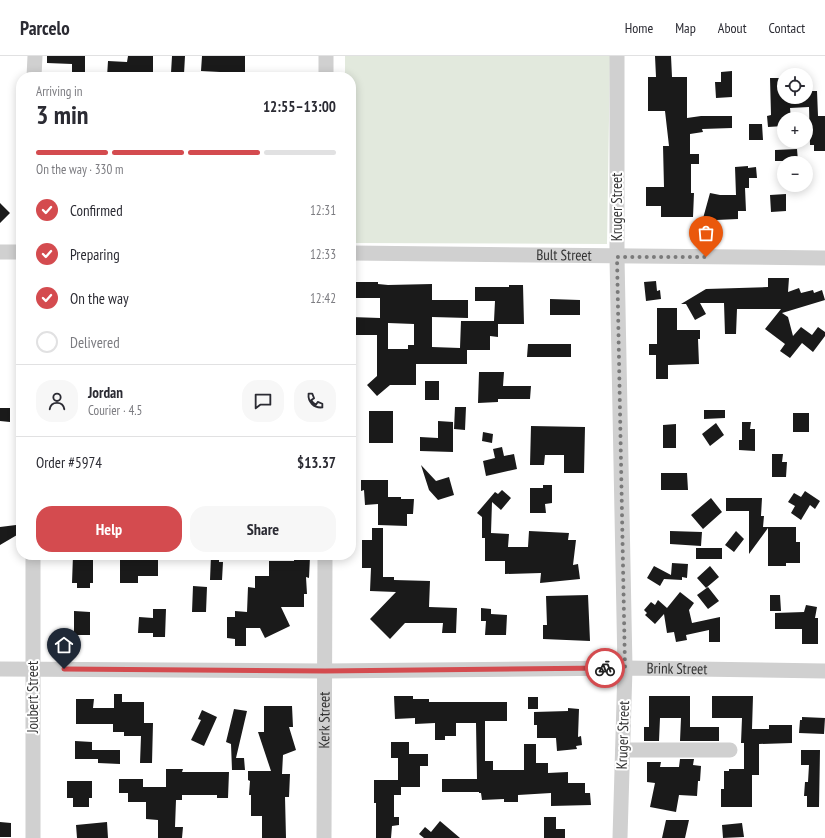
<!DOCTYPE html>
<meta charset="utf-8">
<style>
:root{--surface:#fff;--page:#f7f7f7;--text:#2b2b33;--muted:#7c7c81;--line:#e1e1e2;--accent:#d44b4f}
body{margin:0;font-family:"PT Sans Narrow",sans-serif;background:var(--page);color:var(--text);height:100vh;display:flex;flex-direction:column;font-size:15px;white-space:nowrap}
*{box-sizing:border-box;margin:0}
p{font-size:13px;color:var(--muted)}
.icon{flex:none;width:22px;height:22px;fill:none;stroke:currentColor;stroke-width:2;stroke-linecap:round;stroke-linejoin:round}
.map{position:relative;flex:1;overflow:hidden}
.sheet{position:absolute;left:16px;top:16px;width:340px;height:488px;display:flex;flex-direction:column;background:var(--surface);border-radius:16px;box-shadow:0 2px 10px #0003}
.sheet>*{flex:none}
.tools{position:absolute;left:777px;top:12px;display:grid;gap:8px}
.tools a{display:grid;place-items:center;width:36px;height:36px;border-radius:50%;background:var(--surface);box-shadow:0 2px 10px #0003;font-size:20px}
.pin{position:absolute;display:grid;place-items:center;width:34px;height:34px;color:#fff;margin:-41px -17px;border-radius:50% 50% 50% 0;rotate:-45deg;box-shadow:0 0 4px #0007}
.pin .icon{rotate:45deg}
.courier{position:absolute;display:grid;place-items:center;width:40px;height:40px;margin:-20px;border:3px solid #d44b4f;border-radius:50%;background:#fff;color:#222;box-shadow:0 1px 5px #0007}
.overview em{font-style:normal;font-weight:700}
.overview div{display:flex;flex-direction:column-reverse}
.overview{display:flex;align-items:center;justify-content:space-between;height:68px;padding:0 20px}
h1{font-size:26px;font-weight:700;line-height:30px}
.bar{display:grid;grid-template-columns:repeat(4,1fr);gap:6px 4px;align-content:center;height:48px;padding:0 20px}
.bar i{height:5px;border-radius:3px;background:var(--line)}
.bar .current{background:var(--accent)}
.bar p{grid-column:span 4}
.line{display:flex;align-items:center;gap:10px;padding:0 20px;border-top:1px solid var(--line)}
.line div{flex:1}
.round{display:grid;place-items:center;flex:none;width:42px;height:42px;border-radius:16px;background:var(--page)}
ol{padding:0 20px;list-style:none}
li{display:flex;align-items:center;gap:12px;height:44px}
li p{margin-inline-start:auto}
li .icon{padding:4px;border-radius:50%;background:var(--accent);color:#fff;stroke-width:4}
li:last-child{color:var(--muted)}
li i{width:22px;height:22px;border:2px solid var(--line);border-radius:50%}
.button{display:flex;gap:8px;margin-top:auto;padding:8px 20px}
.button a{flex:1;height:46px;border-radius:16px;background:var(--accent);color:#fff;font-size:16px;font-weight:700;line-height:46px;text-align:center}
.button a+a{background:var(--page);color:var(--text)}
header{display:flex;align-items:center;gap:24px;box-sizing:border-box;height:56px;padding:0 20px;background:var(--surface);border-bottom:1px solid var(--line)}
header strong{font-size:19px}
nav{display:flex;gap:22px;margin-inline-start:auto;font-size:14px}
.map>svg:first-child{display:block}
</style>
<header>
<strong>Parcelo</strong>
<nav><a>Home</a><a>Map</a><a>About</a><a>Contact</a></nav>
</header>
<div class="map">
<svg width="825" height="782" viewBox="0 0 825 782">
<rect width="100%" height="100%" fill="#fff"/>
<path fill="#e2e9dd" d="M345,0H610L607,188L351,187V21H345Z"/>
<path fill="#1a1a1a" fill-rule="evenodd" d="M47,0H85V21H72V8L47,7Z
M128,0H153V18H145L144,21H107L108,5L127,6Z
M172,0H185L184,18L171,17Z
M202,0H245V21H220V16L201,15Z
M655,0H671L672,21H687V62L701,60H732V72L702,73L703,76L690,78V98H699V108H691V137H694L693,161H661V150H646V131H664L663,90H669L665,55H648V21H656Z
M732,15V41L716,42L715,26H721V16Z
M770,22H784V41H806V35H817L818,60H825V95H814V89H810L809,51L790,52L791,63H784V70L768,71L767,60L771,59Z
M749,68H762L763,84H749Z
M797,93L798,105H775V94Z
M748,110V112L756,111L757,122H749V132H745L746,155H738V163L716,164L715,169L702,166L710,137L720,139H736L735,111Z
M786,138V155L771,156L770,139Z
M0,147L10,157L0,167Z
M768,222H789L788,236L799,232L801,237L813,234L814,237L822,234L825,244L782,257L788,261L793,280L801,271L812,279L818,271L825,276V280L813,296L802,287L790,302L780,295L785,288L765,273L781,253H737L736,278H725L724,247H700L706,258L695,264L686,248H681L706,233L768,231Z
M656,225L657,235L660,234L661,243L646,245L644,226Z
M353,226H378V228L388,229L432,228V244H468V262L432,261V291L460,292L461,265H494L495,245H475V231H509V229H523L524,268H498V281L490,280V294H467V308H416V329H390L377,340L367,329L377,320V279H351V261L380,262V242H353ZM388,267L414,268V289H408V293H388Z
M550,243L580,244V259H550Z
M657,252H677V274H700V283H698L699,308L668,309V323H656V299H649V288H657Z
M528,288H571V301H527Z
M479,316H504L503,330H531L530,343H498V346L478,347Z
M425,325H439V344H425Z
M455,351H466L465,374L454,373Z
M0,352H10V366L0,365Z
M704,354H725V362L704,363Z
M369,355H393V387H369Z
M793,357H809V376H793Z
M438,365L453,366V396L420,395V381L438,382Z
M742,366H751L750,373H755V395L739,394V384H742Z
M716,367L724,379L710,390L702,378Z
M676,368V392H663V369Z
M531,370L585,371L584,417H564V399H545L544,409H530Z
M483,376L493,378L492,387L482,385Z
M502,391L504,400L514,398L517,413L486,420L483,405L495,402L493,393Z
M772,398H783L782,406H787L786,421H772Z
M421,409L436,425L449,421L454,439L438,444L429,434Z
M661,417H687L688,434H661Z
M361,424H388V441H401V443H414L413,458H407V470L378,469V448L365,449L364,434L361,435Z
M543,429H552V447L545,448L546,457H530V432H543Z
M502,434L511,442L501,454L492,446L491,477L509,478L508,491H528L529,475L569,477L568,484H576L573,509L578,508L580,523L540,527L541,517L505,518V505H485V482H482V461L477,457L495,436L498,438Z
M805,435L820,445L815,453L810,449L801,464L791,457L795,450L788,446L794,437L801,441Z
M711,442L722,456L703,473L691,459Z
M726,442H762L761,460H764L763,471H796V486H800V507H786V510H768V472L749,498V455H726Z
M16,469L17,479L0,489V471Z
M372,472H383V521H394V524L430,525L429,551L457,552L456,577H442L443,567H405L390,583L370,563L396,536L370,535L371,512H362V484H372Z
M670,475L702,476L701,490L670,488Z
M736,475L744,483L734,496L725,489Z
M696,492H722V503H696Z
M73,499H93V527H90V532H77V527H72Z
M126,499H158V520H138V527H120V502H126Z
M211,499H219V506H223L222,524H210Z
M294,501H310L309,522L306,521L307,538H304V551H281L290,570L265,582L260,572H246V590H235V583L227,582V561H235V555L247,556L248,531L255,532V520H269V505H294Z
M672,507L688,508L687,522L682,521V524L664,523L660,530L647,522L654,510L671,519Z
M710,510L719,521L706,532L697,522Z
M193,530L207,531L206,556H192Z
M708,531L719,545L708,553L697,539Z
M680,536L694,547L689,554L692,567L720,561V586H709V574L686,579L687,584L676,586L674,576L667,577L664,558L655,568L645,559L647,557L644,554L651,546L655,549L658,544L667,552Z
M588,539L590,585L543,583V569H547L546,540Z
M770,539H780L781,555H770Z
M806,549L817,551L815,562H818V588H802V573H775V557L804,556Z
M481,552L491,553V558L507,559L506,579H485L486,565H481Z
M153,553H166L165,581H153V577H138L139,561L153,562Z
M74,555L90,556V579H74Z
M114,638H122V646H144V667H153L152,707H140L141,680H124V676H113V668H76V643H94L93,652H114Z
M394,640H413V643H429V646H507V665H485V705H493V714H524V688H536V707H548V717L568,716V727H585V737H590L591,749L551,750V737L518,739V746H504V743L482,744L481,737H479V736H442V723H477L476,667H456V680H445V684H435V667L415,668V662L395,663Z
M649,640H690V671H719V685H680L681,662H660L659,685H644V671H649Z
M712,640H753L752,673H769V669H792V687L759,688V719H752V751H721V733H724V715H729V713H744V687H741L742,662H712Z
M528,641H538V653H528Z
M264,650H292L293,671H289L296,694L283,699L282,718H290L289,741H285L286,782H262V760H251V739H249L250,725L248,724V715H271L258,676H264Z
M568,652L579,653L578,681L581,680L582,689L576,690L577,693L557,695L556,682H537V669H534V656L568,655Z
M234,653L247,655L236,702H244L245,714H232L231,688L226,686Z
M202,654L217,661L204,690L191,684L201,664L198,663Z
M802,661L825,662L824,678L799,677L800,664H802Z
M75,685L92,686V694H120V708L98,707V703H75Z
M391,686H409V698H428V710H420V731H401V739H394V761H399V769L392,770L391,782H376V747H374V724H398V702H391Z
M801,694H820L819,751H807V740H804L805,726H808L809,709H801Z
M680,703H694L693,709L701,710L700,725H698L697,740L679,739L676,756L650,751L655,727L647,726V706H661L660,711H679Z
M166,713H183L182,716H229L228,742H217V739H182V744H176L175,771H183L182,782H158V764L146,763V746H128V737H119V723H143V731H166Z
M67,725H92V742H89V751H73V742H67Z
M544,761H556V773H565V782H544Z
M666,764H689L685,782H662Z
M440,765L460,782H424L419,778L425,771L431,776Z
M0,766L11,767V781H0Z
M107,766L108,782H77L76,769Z
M742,767L744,781L723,782L722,769Z"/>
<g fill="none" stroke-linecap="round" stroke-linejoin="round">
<g stroke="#d0d0d0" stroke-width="15">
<path d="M617,0V201L625,612L620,782"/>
<path d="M34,21L35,0"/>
<path d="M326,21V0"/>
<path d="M0,196H21"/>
<path id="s1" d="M351,197L825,202"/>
<path id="s2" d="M0,613L325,615L625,612L825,615"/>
<path d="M623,694H730"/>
<path d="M33,782V499"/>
<path id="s3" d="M324,782L325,499"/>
</g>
</g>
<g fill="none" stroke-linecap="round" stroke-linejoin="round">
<path stroke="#7a7a7a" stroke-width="4" stroke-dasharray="0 7.2" d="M605,612H625L617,201H706"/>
<path stroke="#d44b4f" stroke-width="5" d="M64,613L325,615L605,612"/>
</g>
<g text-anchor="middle" stroke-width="4" stroke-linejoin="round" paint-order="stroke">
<g font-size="15" fill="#333" stroke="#fff">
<text transform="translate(617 151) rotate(-90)" y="5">Kruger Street</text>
<text dy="5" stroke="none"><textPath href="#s1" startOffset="213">Bult Street</textPath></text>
<text dy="5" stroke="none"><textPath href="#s2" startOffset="677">Brink Street</textPath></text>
<text transform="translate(33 641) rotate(-90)" y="5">Joubert Street</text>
<text dy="5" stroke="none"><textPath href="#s3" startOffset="118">Kerk Street</textPath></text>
<text transform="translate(623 679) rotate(-88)" y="5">Kruger Street</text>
</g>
</g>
</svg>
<div class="tools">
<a><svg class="icon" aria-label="locate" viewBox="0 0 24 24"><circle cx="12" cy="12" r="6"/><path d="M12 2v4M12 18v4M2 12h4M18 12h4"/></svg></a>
<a>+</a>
<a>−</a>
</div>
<div class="pin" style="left:706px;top:201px;background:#ea580c"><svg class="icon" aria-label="bag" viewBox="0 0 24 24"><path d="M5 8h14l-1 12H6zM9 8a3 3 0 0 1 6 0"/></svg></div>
<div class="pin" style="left:64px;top:613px;background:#1f2937"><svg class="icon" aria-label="home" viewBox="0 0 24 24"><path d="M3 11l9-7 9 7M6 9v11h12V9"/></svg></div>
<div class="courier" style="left:605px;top:612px"><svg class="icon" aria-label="bike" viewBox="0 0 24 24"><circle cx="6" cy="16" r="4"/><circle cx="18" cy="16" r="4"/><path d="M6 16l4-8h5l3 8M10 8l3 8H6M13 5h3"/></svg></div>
<section class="sheet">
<div class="overview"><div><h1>3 min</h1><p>Arriving in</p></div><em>12:55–13:00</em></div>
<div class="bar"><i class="current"></i><i class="current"></i><i class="current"></i><i></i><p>On the way · 330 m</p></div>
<ol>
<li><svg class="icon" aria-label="check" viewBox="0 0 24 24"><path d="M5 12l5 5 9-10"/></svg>Confirmed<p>12:31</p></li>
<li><svg class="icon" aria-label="check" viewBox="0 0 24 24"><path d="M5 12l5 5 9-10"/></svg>Preparing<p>12:33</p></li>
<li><svg class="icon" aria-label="check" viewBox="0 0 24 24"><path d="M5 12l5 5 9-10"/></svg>On the way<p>12:42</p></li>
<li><i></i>Delivered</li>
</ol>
<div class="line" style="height:72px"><a class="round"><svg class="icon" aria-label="person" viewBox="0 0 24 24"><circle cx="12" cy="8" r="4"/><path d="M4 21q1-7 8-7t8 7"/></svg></a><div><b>Jordan</b><p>Courier · 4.5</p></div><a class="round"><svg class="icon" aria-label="chat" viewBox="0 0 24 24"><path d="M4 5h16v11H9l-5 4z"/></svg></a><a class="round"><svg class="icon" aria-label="phone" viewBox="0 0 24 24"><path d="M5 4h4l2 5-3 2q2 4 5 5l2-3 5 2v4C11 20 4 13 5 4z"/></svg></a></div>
<div class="line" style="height:52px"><div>Order #5974</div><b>$13.37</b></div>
<div class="button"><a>Help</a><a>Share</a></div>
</section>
</div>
